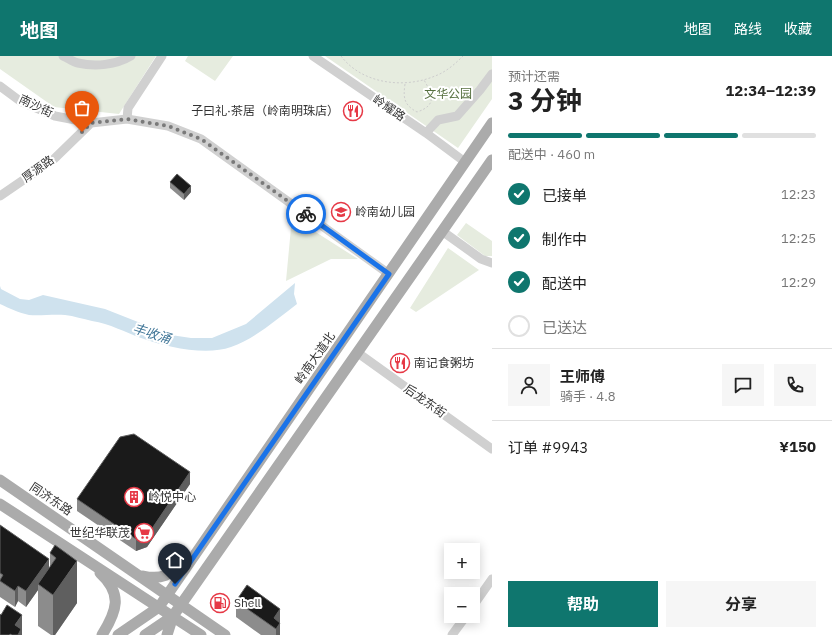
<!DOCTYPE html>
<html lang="zh">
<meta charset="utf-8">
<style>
:root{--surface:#fff;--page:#f6f6f6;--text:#222;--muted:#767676;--line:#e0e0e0;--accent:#0f766e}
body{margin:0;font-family:"IBM Plex Sans","Noto Sans SC",sans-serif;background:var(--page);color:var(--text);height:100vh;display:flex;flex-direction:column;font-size:15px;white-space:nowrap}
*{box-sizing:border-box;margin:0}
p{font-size:13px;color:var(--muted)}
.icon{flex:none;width:22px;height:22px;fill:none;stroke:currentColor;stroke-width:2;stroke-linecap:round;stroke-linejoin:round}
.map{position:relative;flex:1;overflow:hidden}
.side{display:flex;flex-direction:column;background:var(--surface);width:340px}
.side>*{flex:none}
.buttons{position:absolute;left:444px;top:487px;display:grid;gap:8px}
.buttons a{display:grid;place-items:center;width:36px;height:36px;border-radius:0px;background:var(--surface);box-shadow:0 2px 10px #0003;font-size:20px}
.pin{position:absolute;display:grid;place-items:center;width:34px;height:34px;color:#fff;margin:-41px -17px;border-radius:50% 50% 50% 0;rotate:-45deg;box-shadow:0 0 4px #0007}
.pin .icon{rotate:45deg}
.courier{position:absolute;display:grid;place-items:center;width:40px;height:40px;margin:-20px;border:3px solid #1a73e8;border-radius:50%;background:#fff;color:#222;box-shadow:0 1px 5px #0007}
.headline em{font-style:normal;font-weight:700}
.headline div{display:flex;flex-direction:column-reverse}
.headline{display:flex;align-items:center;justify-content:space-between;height:68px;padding:0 16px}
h1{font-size:26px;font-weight:700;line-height:30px}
.bar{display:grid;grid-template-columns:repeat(4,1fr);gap:6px 4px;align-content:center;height:48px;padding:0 16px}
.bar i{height:5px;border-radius:3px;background:var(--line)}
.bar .active{background:var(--accent)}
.bar p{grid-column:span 4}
.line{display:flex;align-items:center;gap:10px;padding:0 16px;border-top:1px solid var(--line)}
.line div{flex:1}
.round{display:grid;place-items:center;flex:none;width:42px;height:42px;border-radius:0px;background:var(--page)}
ol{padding:0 16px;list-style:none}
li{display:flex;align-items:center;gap:12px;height:44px}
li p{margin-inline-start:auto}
li .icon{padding:4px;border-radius:50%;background:var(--accent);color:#fff;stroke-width:4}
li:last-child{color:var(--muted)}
li i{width:22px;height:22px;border:2px solid var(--line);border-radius:50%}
.button{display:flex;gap:8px;margin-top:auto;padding:8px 16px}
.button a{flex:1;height:46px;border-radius:0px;background:var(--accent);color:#fff;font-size:16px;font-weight:700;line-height:46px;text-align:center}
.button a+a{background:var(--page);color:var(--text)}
header{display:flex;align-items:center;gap:24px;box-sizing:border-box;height:56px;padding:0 20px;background:var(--accent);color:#fff}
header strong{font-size:19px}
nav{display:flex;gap:22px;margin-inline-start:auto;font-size:14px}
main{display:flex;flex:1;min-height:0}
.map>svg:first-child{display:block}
</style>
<header>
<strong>地图</strong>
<nav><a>地图</a><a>路线</a><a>收藏</a></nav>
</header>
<main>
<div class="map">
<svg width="492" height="579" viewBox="0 0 492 579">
<rect width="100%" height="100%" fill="#fff"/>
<path fill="#e6ecdf" d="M0,0H156L119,58L54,51L0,13Z
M188,0H233L215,25L185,5Z
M325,0H492V43L458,92Z
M292,161L358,203H331L286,225Z
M466,167L492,185V200H485L457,179Z
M448,192L479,214L416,256L410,252Z"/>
<path fill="#cfe2ee" d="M295,227L294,238L297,248C277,263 256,282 231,291C206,300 166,291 141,282C125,276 110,268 92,265C83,263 74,260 65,259C53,258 40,260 29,259C19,257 9,252 0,248V230L1,233L20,243L29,244L43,239L105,253L171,279L191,282H212L246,268Z"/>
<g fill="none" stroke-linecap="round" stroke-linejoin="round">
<path stroke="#cdcdcd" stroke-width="1" stroke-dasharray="2 2" stroke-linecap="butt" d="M341,0C362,28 404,33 435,20C446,16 455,8 463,0
M405,28C403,42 404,49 417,56C438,49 432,38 424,24"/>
<path stroke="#d0d0d0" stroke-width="9" d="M63,0C68,2 73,6 78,7C95,11 116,9 131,0
M313,0L426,77L465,106
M0,30L20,45L55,60L91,67L127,63L168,70L201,83L389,218
M127,63L128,52L162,0
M426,77L438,64L457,60L480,34L492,18
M0,140L54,103L91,67
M442,175L481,203L492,207
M358,297L492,393
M473,550L492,523
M452,579L466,560"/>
<path stroke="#ababab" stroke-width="11" d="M0,424L225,579
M0,448L201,579
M100,517C123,538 117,555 102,579
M143,520C165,525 172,516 188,503
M118,579L159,551L492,67
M145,579L173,560
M167,579L173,560L492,104"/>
</g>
<path fill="#8c8c8c" d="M170,126L191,136L184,144L170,132Z
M190,428L147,491L136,495L77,455V443Z
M0,469L49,513L50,511V497L55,489L77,547L55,579H51L38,570V534L26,551L18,545L15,551L0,541Z
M236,545L280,553V579H261L236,561Z"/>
<path fill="#5f5f5f" d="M191,130V136L184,144V138Z
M190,416V428L147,491L136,495V483Z
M49,503V519L38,528V534L26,551V535Z
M77,505V547L55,579H53V539Z
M18,530V545L15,551V535Z
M280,553V579H276V573L274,562Z
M22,559V579H15V569Z"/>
<path fill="#1a1a1a" stroke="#5f5f5f" d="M177,118L191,130L184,138L170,126Z
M134,378L190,416L147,480L136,483L77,443L120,381Z
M0,469L49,503L26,535L18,530L15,535L0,525V524L3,519L0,517Z
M55,489L77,505L53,539L38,528L56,502L50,497Z
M247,529L280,553L274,562L280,567L276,573L236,545Z
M7,549L22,559L15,569L21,573L18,579H12L10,578L9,579H0V558L1,559Z"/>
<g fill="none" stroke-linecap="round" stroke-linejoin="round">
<path stroke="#7a7a7a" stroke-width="4" stroke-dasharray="0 7.2" d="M82,76L91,67L127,63L168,70L201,83L306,158"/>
<path stroke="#1a73e8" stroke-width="5" d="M175,528L389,218L306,158"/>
</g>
<defs>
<g id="restaurant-ring" transform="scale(1)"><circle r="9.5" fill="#fff" stroke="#e63946" stroke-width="1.5"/><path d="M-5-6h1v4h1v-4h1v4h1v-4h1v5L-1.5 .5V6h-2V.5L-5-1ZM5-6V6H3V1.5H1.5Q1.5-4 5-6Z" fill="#e63946"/></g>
<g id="school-ring" transform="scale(1)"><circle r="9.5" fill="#fff" stroke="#e63946" stroke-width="1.5"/><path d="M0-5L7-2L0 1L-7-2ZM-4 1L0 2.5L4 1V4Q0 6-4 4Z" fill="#e63946"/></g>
<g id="building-ring" transform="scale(1)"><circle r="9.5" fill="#fff" stroke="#e63946" stroke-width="1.5"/><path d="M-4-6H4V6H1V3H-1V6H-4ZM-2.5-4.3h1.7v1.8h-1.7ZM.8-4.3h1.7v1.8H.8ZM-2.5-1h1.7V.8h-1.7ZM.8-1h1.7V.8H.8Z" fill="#e63946"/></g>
<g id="supermarket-ring" transform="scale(1)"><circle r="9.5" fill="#fff" stroke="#e63946" stroke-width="1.5"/><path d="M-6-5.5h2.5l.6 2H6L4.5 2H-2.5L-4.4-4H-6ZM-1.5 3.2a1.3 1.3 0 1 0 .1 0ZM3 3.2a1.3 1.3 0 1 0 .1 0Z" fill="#e63946"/></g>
<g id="fuel-ring" transform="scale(1)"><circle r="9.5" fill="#fff" stroke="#e63946" stroke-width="1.5"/><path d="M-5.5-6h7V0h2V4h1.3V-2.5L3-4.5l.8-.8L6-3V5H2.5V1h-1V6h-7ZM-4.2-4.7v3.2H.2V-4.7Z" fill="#e63946"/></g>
</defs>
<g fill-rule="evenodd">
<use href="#restaurant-ring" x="353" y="55"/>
<use href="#school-ring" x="341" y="156"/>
<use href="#restaurant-ring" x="400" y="307"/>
<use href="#building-ring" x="134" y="441"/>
<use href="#supermarket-ring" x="144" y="477"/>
<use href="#fuel-ring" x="220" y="547"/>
</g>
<g text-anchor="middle" stroke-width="4" stroke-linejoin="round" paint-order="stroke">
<g font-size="12" fill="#56703f" stroke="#fff">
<text x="448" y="42">文华公园</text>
</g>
<g font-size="12" fill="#333" stroke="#fff">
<text transform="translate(36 50) rotate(25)" y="4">南沙街</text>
<text transform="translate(389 52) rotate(34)" y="4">岭耀路</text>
<text transform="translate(38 113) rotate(-36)" y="4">厚源路</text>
<text transform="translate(315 302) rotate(-55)" y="4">岭南大道北</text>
<text transform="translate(425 345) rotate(35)" y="4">后龙东街</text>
<text transform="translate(51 443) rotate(34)" y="4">同济东路</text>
</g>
<g font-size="12" fill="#333" stroke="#fff" text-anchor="start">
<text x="339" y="59" text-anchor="end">子曰礼·茶居（岭南明珠店）</text>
<text x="355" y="160">岭南幼儿园</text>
<text x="414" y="311">南记食粥坊</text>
<text x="148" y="445">岭悦中心</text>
<text x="130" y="481" text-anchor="end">世纪华联茂</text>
<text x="234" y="551">Shell</text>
</g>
<g font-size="13" font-style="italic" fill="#3f7597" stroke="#fff">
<text transform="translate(152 277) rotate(17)" y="5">丰收涌</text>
</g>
</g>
</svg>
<div class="buttons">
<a>+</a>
<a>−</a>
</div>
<div class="pin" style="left:82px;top:76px;background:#ea580c"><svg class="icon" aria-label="bag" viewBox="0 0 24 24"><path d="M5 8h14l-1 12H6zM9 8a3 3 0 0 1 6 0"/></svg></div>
<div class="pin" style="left:175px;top:528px;background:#1f2937"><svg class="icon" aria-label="home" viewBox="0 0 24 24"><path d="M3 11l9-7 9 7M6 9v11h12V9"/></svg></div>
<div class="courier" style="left:306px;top:158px"><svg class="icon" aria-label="bike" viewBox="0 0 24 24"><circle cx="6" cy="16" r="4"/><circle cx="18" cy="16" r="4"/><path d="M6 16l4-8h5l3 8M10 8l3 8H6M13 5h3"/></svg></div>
</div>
<section class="side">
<div class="headline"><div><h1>3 分钟</h1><p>预计还需</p></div><em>12:34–12:39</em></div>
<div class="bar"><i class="active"></i><i class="active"></i><i class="active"></i><i></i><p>配送中 · 460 m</p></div>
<ol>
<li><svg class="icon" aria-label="check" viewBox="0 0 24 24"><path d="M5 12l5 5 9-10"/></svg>已接单<p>12:23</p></li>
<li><svg class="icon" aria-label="check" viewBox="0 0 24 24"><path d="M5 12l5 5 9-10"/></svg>制作中<p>12:25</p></li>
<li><svg class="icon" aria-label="check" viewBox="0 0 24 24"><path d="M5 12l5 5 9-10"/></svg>配送中<p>12:29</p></li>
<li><i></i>已送达</li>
</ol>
<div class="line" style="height:72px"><a class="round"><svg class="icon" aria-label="person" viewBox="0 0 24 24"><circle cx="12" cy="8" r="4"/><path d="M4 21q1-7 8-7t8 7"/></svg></a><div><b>王师傅</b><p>骑手 · 4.8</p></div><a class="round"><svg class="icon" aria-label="chat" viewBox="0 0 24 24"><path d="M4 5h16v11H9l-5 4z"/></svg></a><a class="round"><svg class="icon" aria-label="phone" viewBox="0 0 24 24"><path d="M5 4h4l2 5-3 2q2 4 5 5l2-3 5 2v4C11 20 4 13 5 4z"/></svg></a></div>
<div class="line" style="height:52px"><div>订单 #9943</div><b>¥150</b></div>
<div class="button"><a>帮助</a><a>分享</a></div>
</section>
</main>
